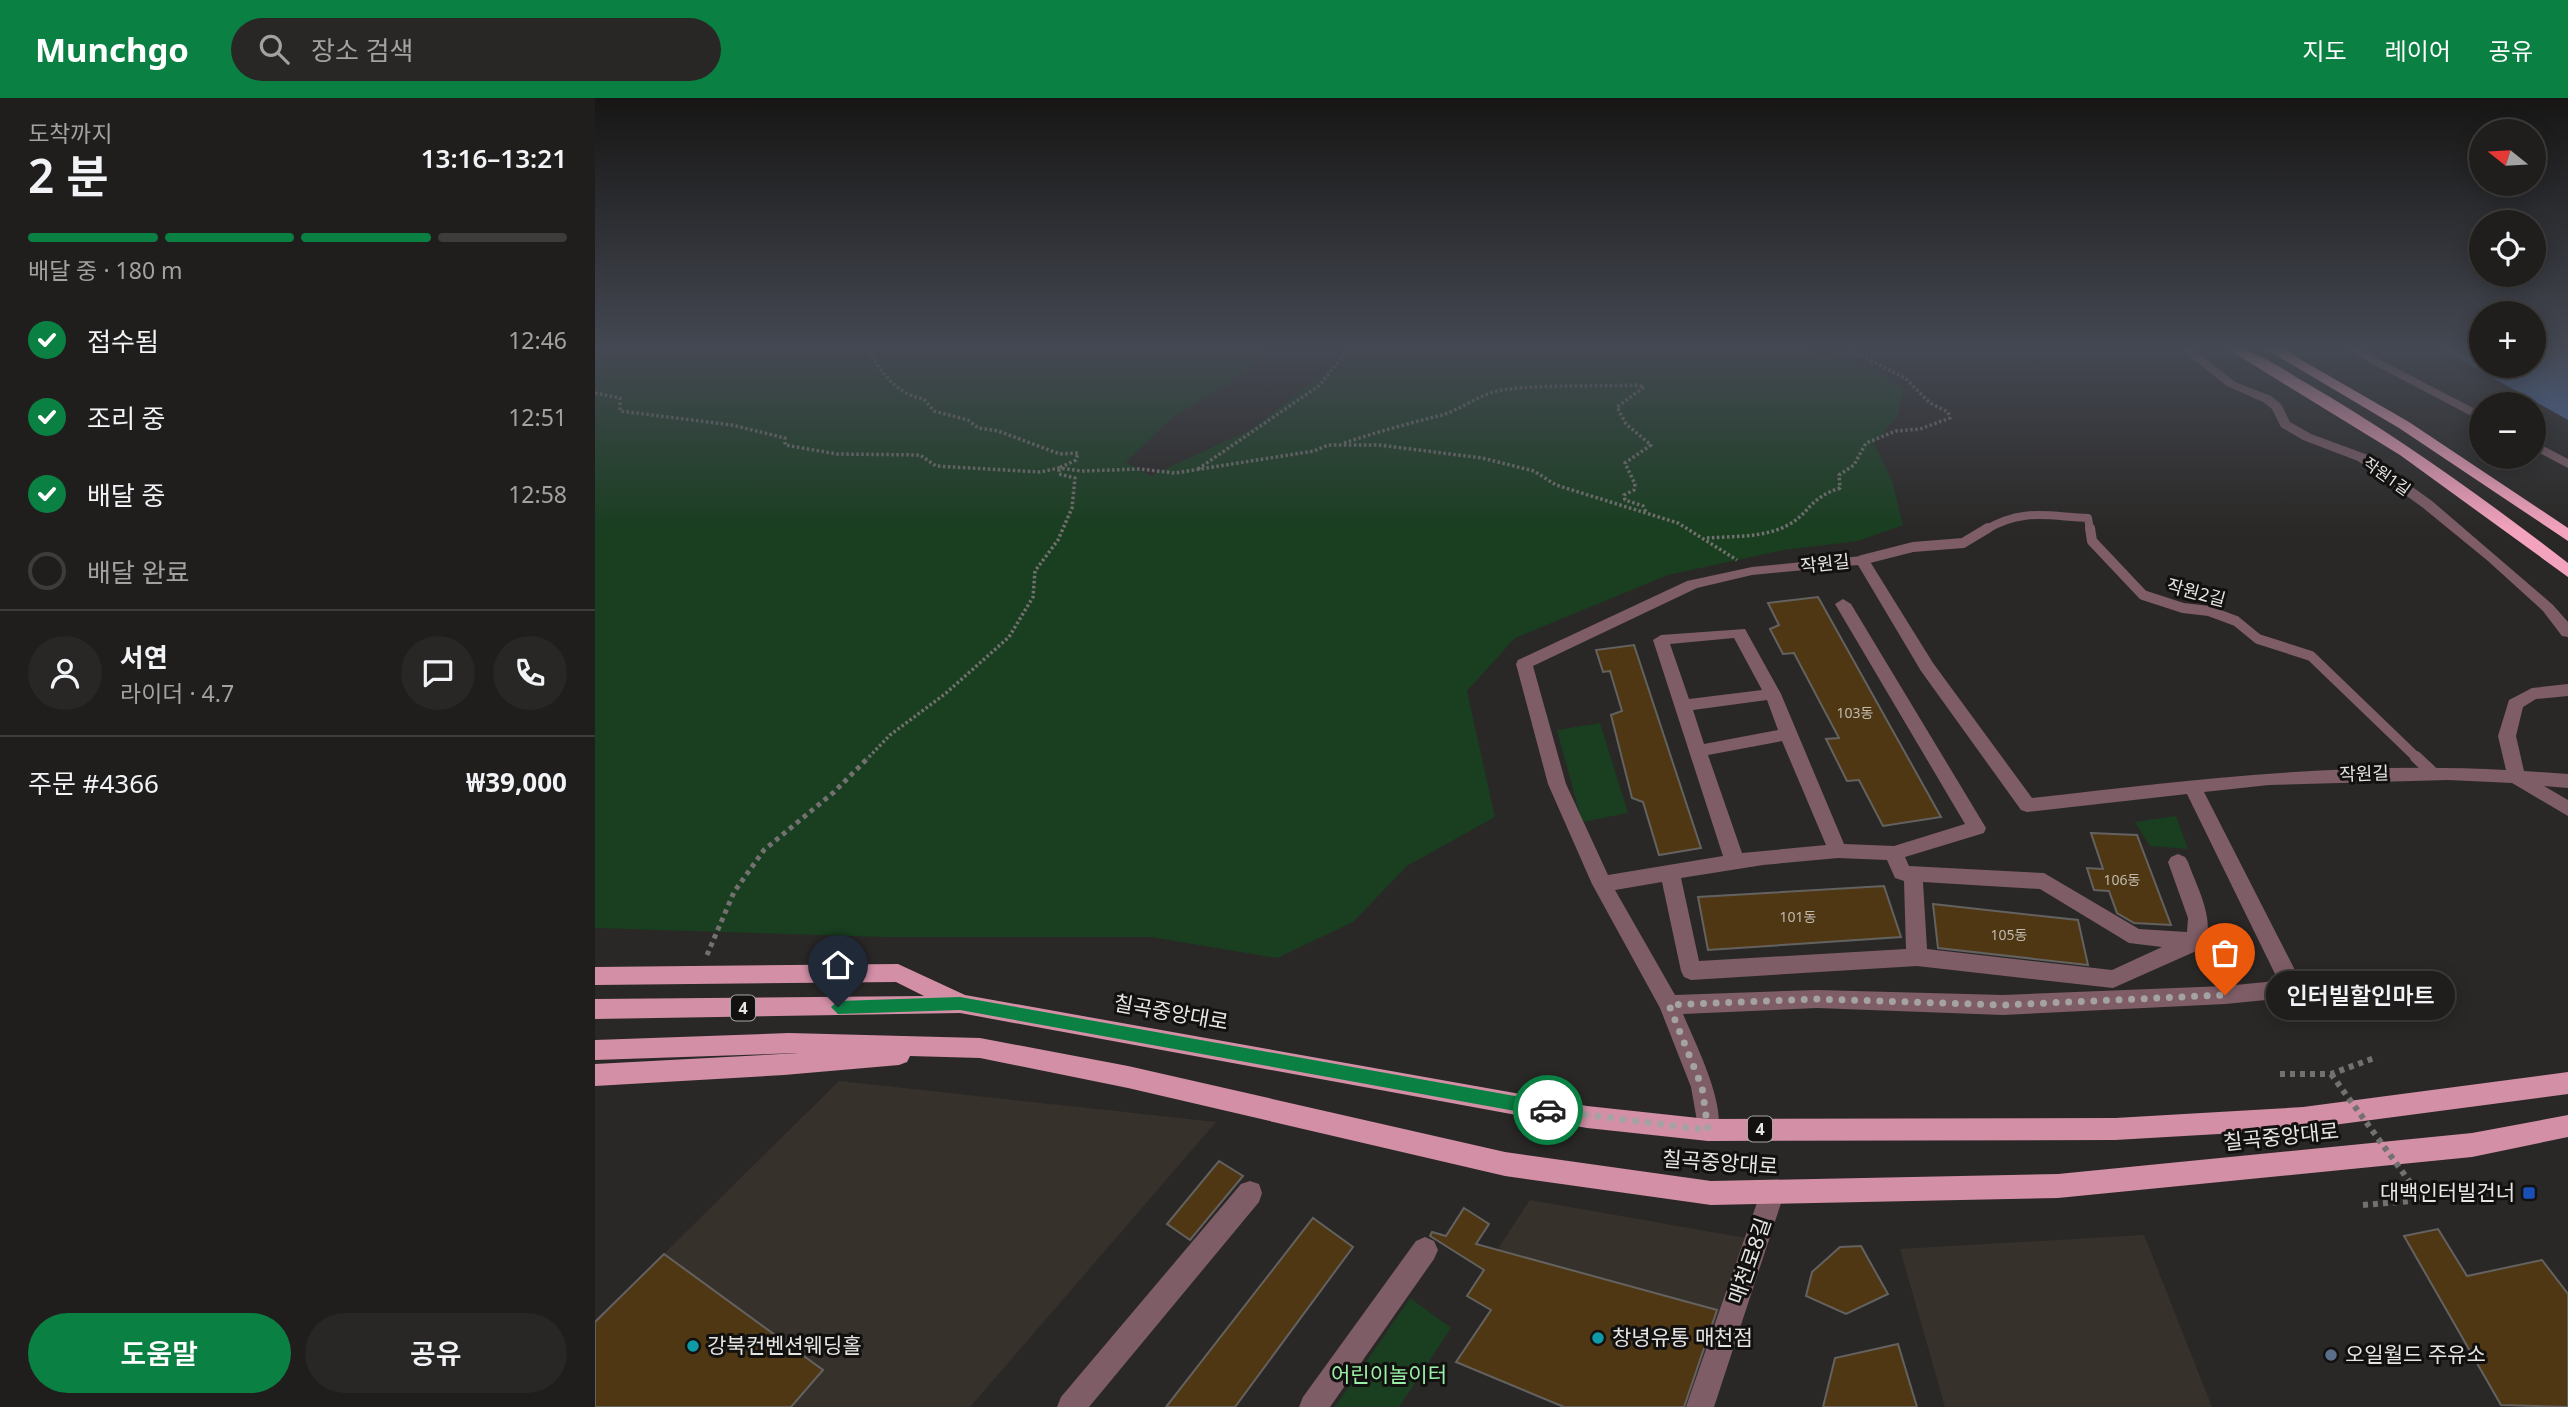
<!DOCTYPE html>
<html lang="ko">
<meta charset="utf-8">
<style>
:root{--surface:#201e1c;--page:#282725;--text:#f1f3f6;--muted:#a2a2a3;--line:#3d3c3b;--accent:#0b8043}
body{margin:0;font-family:"Noto Sans","Noto Sans KR",sans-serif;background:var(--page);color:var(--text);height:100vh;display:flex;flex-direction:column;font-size:26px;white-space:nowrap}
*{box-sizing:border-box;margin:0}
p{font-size:23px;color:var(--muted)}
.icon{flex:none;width:38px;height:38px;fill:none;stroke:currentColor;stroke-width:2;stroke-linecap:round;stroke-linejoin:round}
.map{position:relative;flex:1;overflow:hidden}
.details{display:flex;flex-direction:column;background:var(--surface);width:595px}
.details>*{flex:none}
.needle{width:46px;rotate:288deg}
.buttons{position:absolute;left:1874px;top:21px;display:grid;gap:14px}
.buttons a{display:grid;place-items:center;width:77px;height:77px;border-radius:50%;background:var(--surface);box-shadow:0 4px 18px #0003,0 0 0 2px var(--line);font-size:35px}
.pin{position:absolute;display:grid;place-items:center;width:60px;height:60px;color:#fff;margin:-72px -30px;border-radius:50% 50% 50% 0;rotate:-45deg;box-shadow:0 0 7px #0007}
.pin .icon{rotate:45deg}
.courier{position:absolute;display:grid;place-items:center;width:70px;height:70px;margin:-35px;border:5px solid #0b8043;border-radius:50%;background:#fff;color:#222;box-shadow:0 2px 9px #0007}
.bubble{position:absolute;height:49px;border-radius:24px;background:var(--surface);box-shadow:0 4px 18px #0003,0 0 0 2px var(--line);font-size:23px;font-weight:600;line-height:49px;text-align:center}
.headline em{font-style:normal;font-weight:600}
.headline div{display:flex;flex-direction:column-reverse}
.headline{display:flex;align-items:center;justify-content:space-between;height:119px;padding:0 28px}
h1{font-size:46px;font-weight:600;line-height:52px}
.bar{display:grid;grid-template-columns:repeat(4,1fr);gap:10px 7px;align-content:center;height:84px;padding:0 28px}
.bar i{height:9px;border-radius:5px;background:var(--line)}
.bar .current{background:var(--accent)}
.bar p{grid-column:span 4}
.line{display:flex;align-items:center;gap:18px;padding:0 28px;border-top:2px solid var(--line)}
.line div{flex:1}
.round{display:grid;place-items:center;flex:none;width:74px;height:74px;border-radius:37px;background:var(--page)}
ol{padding:0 28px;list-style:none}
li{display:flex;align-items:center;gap:21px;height:77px}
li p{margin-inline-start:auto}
li .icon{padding:7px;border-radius:50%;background:var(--accent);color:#fff;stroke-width:4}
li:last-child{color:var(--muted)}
li i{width:38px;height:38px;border:4px solid var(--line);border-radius:50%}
.primary-button{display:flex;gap:14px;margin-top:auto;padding:14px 28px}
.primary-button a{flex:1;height:80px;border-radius:42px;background:var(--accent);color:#fff;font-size:28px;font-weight:600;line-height:80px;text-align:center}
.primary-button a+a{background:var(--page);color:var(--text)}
header{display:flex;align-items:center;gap:42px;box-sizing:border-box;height:98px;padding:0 35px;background:var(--accent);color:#fff}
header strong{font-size:33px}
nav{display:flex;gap:38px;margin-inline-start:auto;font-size:24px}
.search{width:490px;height:63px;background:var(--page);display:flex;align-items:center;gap:18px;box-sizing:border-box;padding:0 24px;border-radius:38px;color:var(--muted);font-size:26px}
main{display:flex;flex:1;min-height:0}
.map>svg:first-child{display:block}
</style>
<header>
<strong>Munchgo</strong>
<div class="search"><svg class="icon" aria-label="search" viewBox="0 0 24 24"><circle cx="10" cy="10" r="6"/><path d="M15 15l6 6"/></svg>장소 검색</div>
<nav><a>지도</a><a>레이어</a><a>공유</a></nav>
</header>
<main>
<section class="details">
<div class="headline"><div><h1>2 분</h1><p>도착까지</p></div><em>13:16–13:21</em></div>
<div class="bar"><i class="current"></i><i class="current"></i><i class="current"></i><i></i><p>배달 중 · 180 m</p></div>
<ol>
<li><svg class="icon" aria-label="check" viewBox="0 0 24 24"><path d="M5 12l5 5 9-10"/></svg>접수됨<p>12:46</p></li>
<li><svg class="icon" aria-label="check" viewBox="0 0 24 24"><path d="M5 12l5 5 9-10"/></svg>조리 중<p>12:51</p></li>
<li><svg class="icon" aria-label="check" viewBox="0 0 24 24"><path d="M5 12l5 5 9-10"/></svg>배달 중<p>12:58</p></li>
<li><i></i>배달 완료</li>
</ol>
<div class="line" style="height:126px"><a class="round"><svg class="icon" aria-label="person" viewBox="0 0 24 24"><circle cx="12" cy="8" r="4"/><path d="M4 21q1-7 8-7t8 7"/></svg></a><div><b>서연</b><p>라이더 · 4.7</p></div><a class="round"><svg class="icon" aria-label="chat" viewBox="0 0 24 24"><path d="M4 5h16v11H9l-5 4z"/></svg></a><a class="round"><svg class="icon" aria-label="phone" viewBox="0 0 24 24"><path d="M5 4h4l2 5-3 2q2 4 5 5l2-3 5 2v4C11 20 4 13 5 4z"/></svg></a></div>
<div class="line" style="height:91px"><div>주문 #4366</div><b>₩39,000</b></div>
<div class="primary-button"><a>도움말</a><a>공유</a></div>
</section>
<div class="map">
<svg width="1973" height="1309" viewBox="0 0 1973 1309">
<rect width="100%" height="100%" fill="#2a2826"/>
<path fill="#37312b" d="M244,983L621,1024L375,1309H0V1224Z
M935,1102L1162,1142L1105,1309H969L861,1264L896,1212L872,1198Z
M1549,1137L1617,1309H1350L1305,1151Z"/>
<path fill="#193e20" d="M0,250H678L640,281L577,320L531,364L555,378L657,331L733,272L769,250L1214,253L1274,270L1309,290L1303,317L1279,345L1297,383L1308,427L1263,443L1189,452L1073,477L920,540L872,593L900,719L812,768L758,824L682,860L556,839H288L0,830Z
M1005,625L1033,715L987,724L962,632Z
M1581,718L1593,751L1555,748L1540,724Z
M815,1200L856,1230L804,1309H740Z"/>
<path fill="#5072ae" d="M1845,250H1886V268H1939V250H1973V322Z"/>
<path fill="#4f3713" stroke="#646260" stroke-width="2" d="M1223,499L1346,719L1288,728L1264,682L1252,683L1231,641L1244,640L1199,555L1188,556L1175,531L1184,527L1173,505Z
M1039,547L1106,750L1064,757L1048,704L1037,700L1016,617L1027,613L1015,573L1008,574L1001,552Z
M1496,735L1542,737L1576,827L1539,825L1522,815L1514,793L1499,792L1492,770L1508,771Z
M1289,788L1306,839L1113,852L1103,799Z
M1338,806L1483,822L1493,867L1343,850Z
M624,1063L648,1078L595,1142L572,1126Z
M869,1110L894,1126L881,1146L1122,1212L1089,1309H969L861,1264L896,1212L872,1198L889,1172L835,1138L837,1134L851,1138Z
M718,1120L758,1149L640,1309H571Z
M1843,1131L1872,1178L1947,1162L1973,1196V1309L1906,1307L1809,1138Z
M1266,1148L1293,1196L1251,1216L1211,1198L1217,1174L1245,1149Z
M69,1156L228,1272L196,1309H0V1224Z
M1303,1246L1322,1309H1228L1240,1260Z"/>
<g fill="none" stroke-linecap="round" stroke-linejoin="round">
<path stroke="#737170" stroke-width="3.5" stroke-dasharray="2.5 2.5" stroke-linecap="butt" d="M271,250C288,274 298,295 329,301L339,313L373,322L383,330L403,333L465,356L483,355L481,362L464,370V376L480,380L477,410L463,442L440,473L438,499L414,539L350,596L295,637L272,661
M0,295L25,300V313L137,327L190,340V347L242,356L325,357L341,368L445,374L464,370L487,373L545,371L580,375L719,353L733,347H784L887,360L939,373L961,387L1083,425L1142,462
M749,345C782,334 815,325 847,317C867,311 886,295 907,292C951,286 999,289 1043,287L1049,289L1022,309L1031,326L1056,347L1030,365L1040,386L1039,392L1029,397L1030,402L1048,408L1051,414
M603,371L725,287L754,250
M1112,440C1138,438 1169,440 1193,427C1214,416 1214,400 1245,390L1244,377L1259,367L1271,345L1301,333L1325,331L1355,320L1353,314L1335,305L1310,280L1251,250"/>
<path stroke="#737170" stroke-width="5" stroke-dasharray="4.5 4.5" stroke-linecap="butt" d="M112,857L139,794L169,752L239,694L274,659"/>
<path stroke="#737170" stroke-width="6" stroke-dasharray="5 5" stroke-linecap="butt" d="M1685,976H1736L1782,959
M1768,1107L1828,1102L1874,1085"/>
<path stroke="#7e5d67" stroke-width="8" d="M1390,432C1427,410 1451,418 1493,420L1495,432"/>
<path stroke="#7e5d67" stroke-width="10" d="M1495,430L1497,443L1548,497L1588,510L1614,513L1641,523L1663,541L1716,558L1823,661
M1267,462L1318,449L1368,445L1393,430"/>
<path stroke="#7e5d67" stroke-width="12" d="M1821,659L1838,675"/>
<path fill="#7e5d67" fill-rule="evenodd" d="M1589,250H1597L1640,284L1676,298L1686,306L1695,324L1716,336L1773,357L1837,403L1958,507L1973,524V539L1967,538L1948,513L1893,463L1827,409L1763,363L1708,342L1686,329L1677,311L1668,304L1632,288L1589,254Z
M1747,250H1762L1886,314V323Z
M1939,343L1973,361V370L1939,352Z
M1267,458L1274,462L1338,565L1437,700C1594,682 1751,663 1911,672L1903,638L1914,602L1937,590L1973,586V598L1941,601L1928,609L1921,638L1929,673L1973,676V690L1949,688L1973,702V718L1917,685L1853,682L1674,687L1609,694L1706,884L1702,890L1671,902L1630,906L1408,917L1222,910L1088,916C1100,945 1134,1011 1121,1040L1113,1043L1105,1040L1096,989L1065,910L997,786L953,686L921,566L923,562L1092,483L1157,469ZM1263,467L1326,573L1426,712L1432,714L1592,696L1682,880L1671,884L1630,888L1408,897L1222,892L1080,897L1020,792L1067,784L1086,873L1089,879L1096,882L1322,868L1518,890L1608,850C1622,823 1602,790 1593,764L1590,759L1583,756L1576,759L1573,764L1593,820L1592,834L1544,831L1449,775L1314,768L1310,759L1389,735L1391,730L1256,506L1248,501L1240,506L1370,726L1299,748L1249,746L1186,596L1150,531L1066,537L1058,542L1128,758L1013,777L971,686L938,568L1102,490L1157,477ZM1139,540L1167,592L1094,601L1075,546ZM1172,602L1183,632L1109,646L1098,612ZM1187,643L1231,747L1147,755L1113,657ZM1243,760L1292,762L1300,780L1309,783L1311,851L1104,863L1086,780L1168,767ZM1328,784L1445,791L1534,845L1567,849L1517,872L1332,851Z
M655,1083L664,1086L667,1095L664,1104L494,1309H462L466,1299L646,1086Z
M1177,1084L1186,1087L1189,1096L1119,1309H1091L1165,1096L1168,1087Z
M830,1139L839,1143L843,1152L839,1161L735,1309H704L708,1299L821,1143Z"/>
<path fill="#d28fa6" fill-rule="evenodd" d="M303,866L370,897L992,1008L1113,1021L1520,1020L1708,1009L1973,974V996L1708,1031L1520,1042L1113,1043L992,1030L365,915L0,921V901L329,898L301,884L0,887V869Z
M194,935L385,940L533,968L910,1054L1116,1083L1463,1076L1877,1035L1973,1017V1039L1877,1059L1463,1100L1116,1107L910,1078L533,990L385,960L315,958L312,964L304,967L189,977L0,988V966L204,955L0,962V942Z"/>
<path fill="#f4a3be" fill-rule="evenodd" d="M1631,250C1661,250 1688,272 1713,286C1804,339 1890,401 1973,465V479L1805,357Z
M1669,250H1686L1814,324L1973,430V443L1804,330Z"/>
<path stroke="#737170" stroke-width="6" stroke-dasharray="5 5" stroke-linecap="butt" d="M1736,976L1828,1102"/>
</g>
<linearGradient id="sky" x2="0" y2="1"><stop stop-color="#171615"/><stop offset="0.58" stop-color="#444852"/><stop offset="1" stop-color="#444852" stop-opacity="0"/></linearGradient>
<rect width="1973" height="433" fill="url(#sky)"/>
<path fill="#0b8043" d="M365,899L953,1004L961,1012L953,1019L365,912L243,916L236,909L243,903Z"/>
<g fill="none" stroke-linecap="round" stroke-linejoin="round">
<path stroke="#a4a3a2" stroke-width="7" stroke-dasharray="0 12.6" d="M953,1012L1113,1032L1107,989L1074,907L1222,901L1408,907L1630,897"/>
</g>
<rect fill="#1a4fb4" stroke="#121110" stroke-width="2.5" x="1927" y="1088" width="14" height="14" rx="3.5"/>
<g fill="#0f9aa8" stroke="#121110" stroke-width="2.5">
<circle cx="1003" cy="1240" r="7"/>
<circle cx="98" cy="1248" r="7"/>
</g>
<circle fill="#5c6f8a" stroke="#121110" stroke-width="2.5" cx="1736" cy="1257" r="7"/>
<g text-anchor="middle" stroke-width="6" stroke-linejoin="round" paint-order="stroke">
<g font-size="14" fill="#c0bab0">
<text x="1260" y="620">103동</text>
<text x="1527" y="787">106동</text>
<text x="1203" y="824">101동</text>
<text x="1414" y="842">105동</text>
</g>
<g font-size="16" fill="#e6e5e4" stroke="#121110">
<text transform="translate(1792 378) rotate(35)" y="6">작원1길</text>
</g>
<g fill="#121110" stroke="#a6a5a4" stroke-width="2">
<rect x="136" y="897.5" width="24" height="25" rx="5"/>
<rect x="1153" y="1018.5" width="24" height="25" rx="5"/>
</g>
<g font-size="16" font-weight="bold" fill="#e6e5e4">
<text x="148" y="916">4</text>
<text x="1165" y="1037">4</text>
</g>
<g font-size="18" fill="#e6e5e4" stroke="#121110">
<text transform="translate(1230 466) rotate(-6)" y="6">작원길</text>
<text transform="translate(1601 495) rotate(15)" y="6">작원2길</text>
<text transform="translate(1769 676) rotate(-2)" y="6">작원길</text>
</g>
<g font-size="21" fill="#e6e5e4" stroke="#121110">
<text transform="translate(576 915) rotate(10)" y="7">칠곡중앙대로</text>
<text transform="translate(1686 1039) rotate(-6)" y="7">칠곡중앙대로</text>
<text transform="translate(1125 1065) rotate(4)" y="7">칠곡중앙대로</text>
<text transform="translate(1155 1163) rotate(-71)" y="7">매천로8길</text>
</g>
<g font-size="21" fill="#e6e5e4" stroke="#121110" text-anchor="start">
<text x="1920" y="1102" text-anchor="end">대백인터빌건너</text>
<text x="1017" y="1247">창녕유통 매천점</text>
<text x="112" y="1255">강북컨벤션웨딩홀</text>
<text x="1750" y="1264">오일월드 주유소</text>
</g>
<g font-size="21" fill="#99f0a6" stroke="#121110">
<text x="794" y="1284">어린이놀이터</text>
</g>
</g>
</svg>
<div class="buttons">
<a><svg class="needle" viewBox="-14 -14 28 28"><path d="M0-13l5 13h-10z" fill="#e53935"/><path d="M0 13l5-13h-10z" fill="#a2a2a3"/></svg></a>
<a><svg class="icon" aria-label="locate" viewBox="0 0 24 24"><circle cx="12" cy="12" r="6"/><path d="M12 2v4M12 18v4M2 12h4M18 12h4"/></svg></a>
<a>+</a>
<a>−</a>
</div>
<div class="pin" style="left:1630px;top:897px;background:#ea580c"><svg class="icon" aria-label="bag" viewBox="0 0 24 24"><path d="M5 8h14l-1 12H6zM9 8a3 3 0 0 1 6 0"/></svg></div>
<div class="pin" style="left:243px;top:909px;background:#1f2937"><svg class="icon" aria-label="home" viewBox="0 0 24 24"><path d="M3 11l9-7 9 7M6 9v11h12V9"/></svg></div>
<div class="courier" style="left:953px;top:1012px"><svg class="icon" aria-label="car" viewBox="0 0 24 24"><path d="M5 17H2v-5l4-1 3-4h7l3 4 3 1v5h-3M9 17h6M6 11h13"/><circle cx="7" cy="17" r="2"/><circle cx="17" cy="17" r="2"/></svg></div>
<div class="bubble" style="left:1671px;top:873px;width:189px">인터빌할인마트</div>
</div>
</main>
